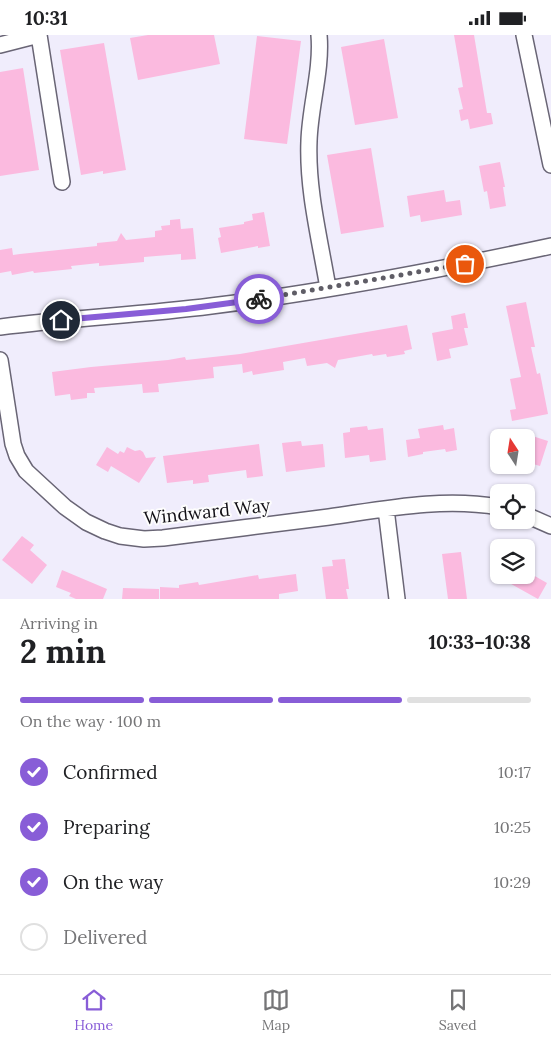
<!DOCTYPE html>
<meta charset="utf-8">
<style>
:root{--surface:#fff;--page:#f6f6f6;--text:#202124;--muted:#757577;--line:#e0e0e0;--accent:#885dd7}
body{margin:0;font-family:Lora,serif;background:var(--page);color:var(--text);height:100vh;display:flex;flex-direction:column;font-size:19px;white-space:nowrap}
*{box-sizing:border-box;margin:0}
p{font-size:16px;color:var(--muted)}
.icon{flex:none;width:28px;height:28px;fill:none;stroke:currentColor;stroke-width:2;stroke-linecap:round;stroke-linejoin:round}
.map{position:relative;height:564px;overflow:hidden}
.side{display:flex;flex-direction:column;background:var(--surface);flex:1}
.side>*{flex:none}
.needle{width:32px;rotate:348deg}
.buttons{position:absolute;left:490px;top:394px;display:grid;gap:10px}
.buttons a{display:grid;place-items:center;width:45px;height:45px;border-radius:8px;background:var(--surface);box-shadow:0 1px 4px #0004;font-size:25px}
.pin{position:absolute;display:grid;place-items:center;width:42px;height:42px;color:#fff;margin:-21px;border:2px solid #fff;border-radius:50%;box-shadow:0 1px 5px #0007}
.courier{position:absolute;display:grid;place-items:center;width:50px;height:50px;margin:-25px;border:4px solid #885dd7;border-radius:50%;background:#fff;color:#222;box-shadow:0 1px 6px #0007}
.head em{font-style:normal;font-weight:800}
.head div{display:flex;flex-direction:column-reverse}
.head{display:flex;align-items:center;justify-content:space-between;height:85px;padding:0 20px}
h1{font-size:32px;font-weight:800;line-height:38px}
.bar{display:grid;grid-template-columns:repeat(4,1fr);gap:8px 5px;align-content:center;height:60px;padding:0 20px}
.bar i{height:6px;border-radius:4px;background:var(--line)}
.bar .current{background:var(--accent)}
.bar p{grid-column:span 4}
ol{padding:0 20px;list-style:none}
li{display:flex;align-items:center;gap:15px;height:55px}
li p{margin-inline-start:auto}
li .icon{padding:5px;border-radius:50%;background:var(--accent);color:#fff;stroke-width:4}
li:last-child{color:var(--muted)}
li i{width:28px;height:28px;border:2px solid var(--line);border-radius:50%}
.status{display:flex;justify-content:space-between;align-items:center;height:35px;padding:0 25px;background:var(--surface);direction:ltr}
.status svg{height:14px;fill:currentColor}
.menu{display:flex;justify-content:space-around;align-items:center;height:70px;border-top:1px solid var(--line);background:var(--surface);font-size:14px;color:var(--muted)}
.menu a{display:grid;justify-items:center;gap:2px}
.menu .current{color:var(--accent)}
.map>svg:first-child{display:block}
</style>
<div class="status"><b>10:31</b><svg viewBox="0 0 49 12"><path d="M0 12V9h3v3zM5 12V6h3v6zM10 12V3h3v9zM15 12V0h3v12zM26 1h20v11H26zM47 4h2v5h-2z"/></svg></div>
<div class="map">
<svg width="551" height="564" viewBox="0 0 551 564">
<rect width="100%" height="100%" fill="#f0edfc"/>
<path fill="#fbbadf" d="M148,0H214L220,29L138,45L130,3Z
M454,0H474L487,78H491L493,89L470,94L468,84L461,86L459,75L463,74L458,53L463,52Z
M257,1L301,6L287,109L244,104Z
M384,4L398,83L355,90L341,12Z
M104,8L126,135L103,139V136L81,140L60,15Z
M23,33L39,135L0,141V37Z
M371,113L384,192L341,199L327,120Z
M500,127L505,152H503L506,171L490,174L487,156L484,157L479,131Z
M444,155L446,167L460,165L462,180L421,187L420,180L410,182L407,161Z
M264,177L270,211L258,213V211L221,218L218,203L221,202L219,193L244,189V187L253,185L252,179Z
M180,184L181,194L193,193L196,224L181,225V219L144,222V227L99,231V228L71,231L72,234L34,238L33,236L12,240L11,236L0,238V215L12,213L13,220L20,219L97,211V208L117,206L121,198L126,205L155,202V196L162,195L161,191L170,190V185Z
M526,267L535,312H531L537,339L540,338L548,379L512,386L510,375L516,374L510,344L521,342L506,271Z
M465,278L468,293H464L468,310L449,314L451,323L437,326L432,298L453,294L451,281Z
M407,290L412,314L404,316L405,319L387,322L386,319L373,321L372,319L338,325L335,333L327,328L307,331L305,323L283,327L284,335L253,340L252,336L243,338L242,329L213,332L214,343L158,349L159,357L143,358L142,349L94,353L95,358H87V363L71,365L70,359L55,361L52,337L91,332L168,325L185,322L186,325L240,319Z
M443,390L444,395L454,393L457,415L446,417L445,414L423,417V419L408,422L406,405L420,403L418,394Z
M367,391L368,395L383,393L386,425L370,427L369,420L345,423L343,398L350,397V393Z
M526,399L548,406L540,431L526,427Z
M301,406L302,411L323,409L325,432L286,437L282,408Z
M259,409L263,441L247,443L246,435L208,440L209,447L193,449V445L167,448L163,421Z
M107,412L118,419L120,416L124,418L127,412L135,416L140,415L143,417L146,423L156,422L139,448L111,431L108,437L96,430Z
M22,501L34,510L30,515L47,530L32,549L2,525Z
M461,517L467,564H448L442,519Z
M345,524L349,554H346L348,564H326L322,532L333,531L332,525Z
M62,535L107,554L103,564H76L69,561L71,558L56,552Z
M526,536L547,548L538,564L495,540H526Z
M296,539L298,556L279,559V564H160V552L179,553V550L198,547L199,550L258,540L259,544Z
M123,553L159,554V564H122Z"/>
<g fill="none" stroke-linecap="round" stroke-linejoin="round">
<g stroke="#696575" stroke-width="18">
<path id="street" d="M39,0L62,147
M319,0C322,35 310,71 309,106C307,155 320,205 328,253
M524,0L551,130
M0,10L39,0
M0,292C70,283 141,280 211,271C325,257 439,235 551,211
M0,325L13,409L17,421L26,436L65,472L86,487L105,496L120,501L144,504L163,503C218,496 274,489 329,482C385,474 442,462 499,472
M386,474L397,564
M526,480L551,491"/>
</g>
<use href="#street" stroke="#fff" stroke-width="15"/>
</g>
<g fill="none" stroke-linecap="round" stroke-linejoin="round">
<path stroke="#5f5d66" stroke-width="5" stroke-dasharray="0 9" d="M259,264L465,229"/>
<path stroke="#885dd7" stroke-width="6" d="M61,285L186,274L259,264"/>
</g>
<g text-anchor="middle" stroke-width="4" stroke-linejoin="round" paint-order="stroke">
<g font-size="18" fill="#110f15" stroke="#fdfdfd">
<text transform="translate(207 477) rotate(-6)" y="6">Windward Way</text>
</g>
</g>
</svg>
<div class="buttons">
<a><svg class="needle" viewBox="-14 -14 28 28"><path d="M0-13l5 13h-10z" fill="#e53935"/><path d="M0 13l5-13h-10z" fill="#757577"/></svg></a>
<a><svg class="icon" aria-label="locate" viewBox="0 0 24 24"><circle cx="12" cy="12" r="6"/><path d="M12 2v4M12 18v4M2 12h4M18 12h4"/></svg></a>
<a><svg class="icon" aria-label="layers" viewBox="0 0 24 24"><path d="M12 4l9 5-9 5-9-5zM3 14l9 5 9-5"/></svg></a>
</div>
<div class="pin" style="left:465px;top:229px;background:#ea580c"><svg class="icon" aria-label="bag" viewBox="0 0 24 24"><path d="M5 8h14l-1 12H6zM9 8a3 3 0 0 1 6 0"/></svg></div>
<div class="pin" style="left:61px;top:285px;background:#1f2937"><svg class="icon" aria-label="home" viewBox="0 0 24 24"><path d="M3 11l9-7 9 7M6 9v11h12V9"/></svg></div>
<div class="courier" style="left:259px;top:264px"><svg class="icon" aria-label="bike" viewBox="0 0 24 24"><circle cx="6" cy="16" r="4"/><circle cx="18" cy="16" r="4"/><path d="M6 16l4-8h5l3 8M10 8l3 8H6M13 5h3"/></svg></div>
</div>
<section class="side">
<div class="head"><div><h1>2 min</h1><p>Arriving in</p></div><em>10:33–10:38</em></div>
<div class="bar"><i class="current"></i><i class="current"></i><i class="current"></i><i></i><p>On the way · 100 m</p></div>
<ol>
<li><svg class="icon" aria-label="check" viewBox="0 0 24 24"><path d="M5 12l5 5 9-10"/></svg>Confirmed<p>10:17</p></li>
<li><svg class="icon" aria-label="check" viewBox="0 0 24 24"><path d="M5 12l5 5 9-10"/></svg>Preparing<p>10:25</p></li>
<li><svg class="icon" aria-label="check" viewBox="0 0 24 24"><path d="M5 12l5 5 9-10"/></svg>On the way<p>10:29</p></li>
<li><i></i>Delivered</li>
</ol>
</section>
<nav class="menu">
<a class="current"><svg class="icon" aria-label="home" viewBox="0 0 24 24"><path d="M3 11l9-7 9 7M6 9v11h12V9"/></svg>Home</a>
<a><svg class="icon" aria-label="map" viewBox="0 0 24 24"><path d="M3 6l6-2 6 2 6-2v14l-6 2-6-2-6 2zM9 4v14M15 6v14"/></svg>Map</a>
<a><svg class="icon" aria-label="saved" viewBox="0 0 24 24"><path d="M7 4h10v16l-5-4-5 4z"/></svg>Saved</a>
</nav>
